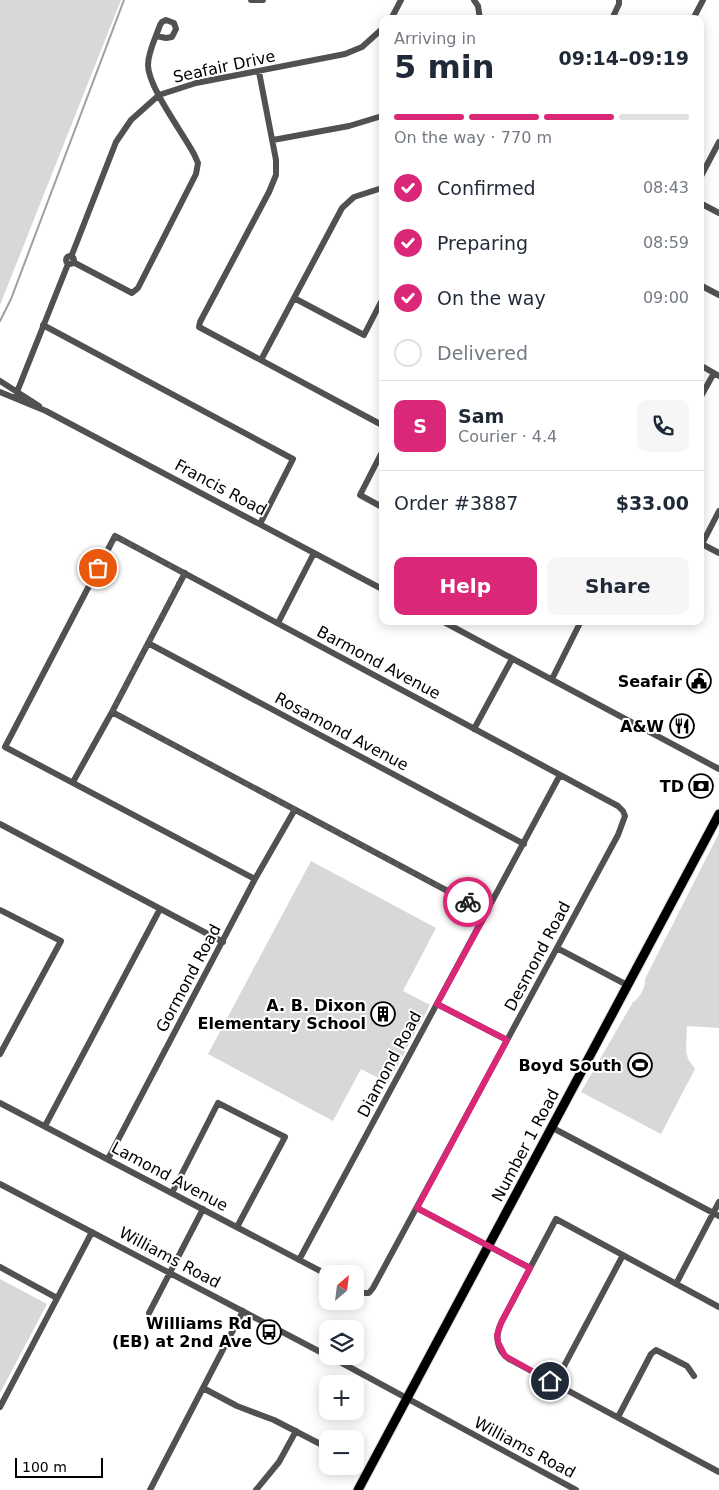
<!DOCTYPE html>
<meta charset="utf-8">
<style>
:root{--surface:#fff;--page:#f6f6f7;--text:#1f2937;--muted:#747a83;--line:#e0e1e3;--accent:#db2777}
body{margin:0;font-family:"DejaVu Sans",sans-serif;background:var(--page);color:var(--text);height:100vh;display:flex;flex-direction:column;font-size:19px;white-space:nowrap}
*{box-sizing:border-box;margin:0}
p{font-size:16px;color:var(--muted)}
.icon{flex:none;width:28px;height:28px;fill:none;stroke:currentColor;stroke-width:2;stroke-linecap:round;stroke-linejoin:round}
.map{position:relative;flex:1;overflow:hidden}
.panel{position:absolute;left:379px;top:15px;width:325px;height:610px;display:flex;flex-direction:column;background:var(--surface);border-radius:10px;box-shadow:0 2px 12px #0003}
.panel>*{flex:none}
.needle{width:32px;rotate:28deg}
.buttons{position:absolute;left:319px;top:1265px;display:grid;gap:10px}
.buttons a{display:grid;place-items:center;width:45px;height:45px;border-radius:10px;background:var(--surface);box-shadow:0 2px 12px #0003;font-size:25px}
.scale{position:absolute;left:15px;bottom:12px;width:88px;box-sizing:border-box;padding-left:5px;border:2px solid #000;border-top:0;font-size:14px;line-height:18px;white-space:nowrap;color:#000;-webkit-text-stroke:4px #fff;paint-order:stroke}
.pin{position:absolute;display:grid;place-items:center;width:42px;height:42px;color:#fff;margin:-21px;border:2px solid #fff;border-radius:50%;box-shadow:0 1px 5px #0007}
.courier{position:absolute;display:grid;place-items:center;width:50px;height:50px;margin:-25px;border:4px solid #db2777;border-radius:50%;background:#fff;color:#222;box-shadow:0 1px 6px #0007}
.head em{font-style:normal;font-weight:700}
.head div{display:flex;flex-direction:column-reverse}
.head{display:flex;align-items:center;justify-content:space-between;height:85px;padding:0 15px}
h1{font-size:32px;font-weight:700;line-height:38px}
.bar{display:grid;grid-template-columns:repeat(4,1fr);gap:8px 5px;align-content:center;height:60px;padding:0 15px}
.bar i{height:6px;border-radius:4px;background:var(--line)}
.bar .selected{background:var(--accent)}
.bar p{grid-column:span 4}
.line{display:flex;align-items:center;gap:12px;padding:0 15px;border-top:1px solid var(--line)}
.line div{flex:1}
.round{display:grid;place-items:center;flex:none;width:52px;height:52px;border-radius:10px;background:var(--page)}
ol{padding:0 15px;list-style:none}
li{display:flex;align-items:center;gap:15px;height:55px}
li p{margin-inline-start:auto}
li .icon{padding:5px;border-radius:50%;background:var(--accent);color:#fff;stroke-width:4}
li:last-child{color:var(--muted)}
li i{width:28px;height:28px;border:2px solid var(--line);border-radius:50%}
.action{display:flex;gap:10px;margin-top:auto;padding:10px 15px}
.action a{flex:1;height:58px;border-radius:10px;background:var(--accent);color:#fff;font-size:20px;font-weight:700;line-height:58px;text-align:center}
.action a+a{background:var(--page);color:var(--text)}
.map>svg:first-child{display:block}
</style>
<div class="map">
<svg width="719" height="1490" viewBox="0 0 719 1490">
<rect width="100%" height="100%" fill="#fff"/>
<path fill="#d8d8d8" d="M0,0H121L0,305Z
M719,833V1028L687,1026L686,1051L688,1059L695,1069L661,1134L581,1092L633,1002C640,998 646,986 645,979Z
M311,861L436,928L403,991L430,1005L388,1083L361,1069L333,1121L208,1054Z
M0,1279L47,1304L0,1393Z"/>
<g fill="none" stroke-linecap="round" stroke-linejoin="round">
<path stroke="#9f9f9f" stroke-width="2" d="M0,321L11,299L124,0"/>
<g stroke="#dbdbdb" stroke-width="11">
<path id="major" d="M358,1490L719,814"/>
</g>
<path stroke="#515151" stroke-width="6" d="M251,0H263
M474,0L478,6L480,19
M391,19L401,0
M612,19L619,4V0
M693,19L703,0
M259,72L276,160V175L269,192L200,322L199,327L382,425
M273,140L349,126L382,116
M700,178L719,142
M700,203L719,213
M66 260a4 4 0 1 1 8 0a4 4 0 1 1-8 0Z
M71,257L116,142L131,120L159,95L196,83L345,54L362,47L382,29
M73,262L132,293L138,288L196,174L198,163L194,154C183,133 148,87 148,65C148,52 156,37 160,25L162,22L166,20L174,23L176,29L172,37L166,38L156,36
M700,285L719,295
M294,298L364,335L382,300
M43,325L293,459L260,524
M261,360L342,208L354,197L382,188
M700,365L719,376
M0,381L39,406
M0,392L46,411L382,589
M15,397L68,264
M700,398L714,373
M382,452L360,495L382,507
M700,543L719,553
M702,544L719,511
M442,621L719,769
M278,623L314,553
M148,643L524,844
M552,679L581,621
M112,712L487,912
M474,729L512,659
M73,782L112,712L185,573
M0,824L223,942
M255,879L5,747L115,536L618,806L623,811L625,816L618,835L373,1288L369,1293H364L355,1290
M0,910L61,941L0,1054
M557,948L627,985
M437,1004L507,1040
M0,1103L328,1275
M45,1126L160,909
M551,1127L719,1216
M108,1159L255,879L294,811
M0,1184L328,1356
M172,1193L218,1103L285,1137L237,1227
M417,1208L530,1268
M299,1260L560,775
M0,1267L57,1298
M676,1284L719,1202
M719,1307L556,1219L501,1323C495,1336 496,1350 509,1359L719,1472
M149,1313L203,1209
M329,1356L576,1490
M555,1383L623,1255
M203,1388L237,1406L274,1420L328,1448
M0,1407L92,1232
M618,1417L651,1354L656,1350L687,1366L694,1376
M150,1490L243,1311
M256,1490L279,1462L296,1431"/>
<use href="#major" stroke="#000" stroke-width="9"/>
</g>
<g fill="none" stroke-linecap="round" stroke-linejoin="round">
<path stroke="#595959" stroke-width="5" stroke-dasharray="0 9" d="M98,568L115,536L184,573L112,712L468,902"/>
<path stroke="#db2777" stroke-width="6" d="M468,902L487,912L437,1004L507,1040L417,1208L530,1268L501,1323L497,1335L498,1342L505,1356L550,1381"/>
</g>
<defs>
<g id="civic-ring" transform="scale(1.25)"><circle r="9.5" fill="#fff" stroke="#000" stroke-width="1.5"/><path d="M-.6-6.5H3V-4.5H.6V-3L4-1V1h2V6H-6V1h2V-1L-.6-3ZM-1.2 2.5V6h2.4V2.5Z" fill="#000"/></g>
<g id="restaurant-ring" transform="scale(1.25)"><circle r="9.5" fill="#fff" stroke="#000" stroke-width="1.5"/><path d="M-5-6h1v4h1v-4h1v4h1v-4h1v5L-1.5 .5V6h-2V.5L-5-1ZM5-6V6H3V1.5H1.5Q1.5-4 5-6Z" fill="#000"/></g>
<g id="bank-ring" transform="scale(1.25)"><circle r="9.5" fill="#fff" stroke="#000" stroke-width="1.5"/><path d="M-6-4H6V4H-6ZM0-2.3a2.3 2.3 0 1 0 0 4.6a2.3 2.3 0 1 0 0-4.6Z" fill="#000"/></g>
<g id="building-ring" transform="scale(1.25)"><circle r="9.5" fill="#fff" stroke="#000" stroke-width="1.5"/><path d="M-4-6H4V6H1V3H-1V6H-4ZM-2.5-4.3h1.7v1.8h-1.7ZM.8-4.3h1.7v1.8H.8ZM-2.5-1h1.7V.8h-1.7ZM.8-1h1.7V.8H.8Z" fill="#000"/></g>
<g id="stadium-ring" transform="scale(1.25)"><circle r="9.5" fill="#fff" stroke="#000" stroke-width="1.5"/><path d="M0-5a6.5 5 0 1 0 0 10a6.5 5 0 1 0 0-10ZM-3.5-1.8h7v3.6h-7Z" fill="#000"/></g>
<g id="bus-ring" transform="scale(1.25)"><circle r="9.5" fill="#fff" stroke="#000" stroke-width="1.5"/><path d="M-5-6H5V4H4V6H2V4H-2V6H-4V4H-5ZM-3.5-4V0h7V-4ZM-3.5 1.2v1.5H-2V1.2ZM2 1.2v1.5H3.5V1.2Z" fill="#000"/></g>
</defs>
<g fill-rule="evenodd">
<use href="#civic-ring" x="699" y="681"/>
<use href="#restaurant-ring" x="682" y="726"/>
<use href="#bank-ring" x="701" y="786"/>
<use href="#building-ring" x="383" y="1014"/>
<use href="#stadium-ring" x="640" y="1065"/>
<use href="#bus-ring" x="269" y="1332"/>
</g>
<g text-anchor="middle" stroke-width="4" stroke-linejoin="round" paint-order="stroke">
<g font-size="16" fill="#000" stroke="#fff">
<text transform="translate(224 66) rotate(-12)" y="6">Seafair Drive</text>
<text transform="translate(221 487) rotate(28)" y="6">Francis Road</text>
<text transform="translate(379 662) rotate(28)" y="6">Barmond Avenue</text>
<text transform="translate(342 731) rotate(28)" y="6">Rosamond Avenue</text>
<text transform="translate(537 956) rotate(-62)" y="6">Desmond Road</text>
<text transform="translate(188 978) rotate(-62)" y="6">Gormond Road</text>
<text transform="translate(389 1064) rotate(-62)" y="6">Diamond Road</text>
<text transform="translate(525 1145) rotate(-62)" y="6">Number 1 Road</text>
<text transform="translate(170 1176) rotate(28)" y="6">Lamond Avenue</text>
<text transform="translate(170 1257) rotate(28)" y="6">Williams Road</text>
<text transform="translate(525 1447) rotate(28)" y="6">Williams Road</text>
</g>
<g font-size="16" font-weight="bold" fill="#000" stroke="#fff" text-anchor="end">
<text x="682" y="687">Seafair</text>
<text x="664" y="732">A&amp;W</text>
<text x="684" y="792">TD</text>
<text x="366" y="1011">A. B. Dixon<tspan x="366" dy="18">Elementary School</tspan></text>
<text x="622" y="1071">Boyd South</text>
<text x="252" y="1329">Williams Rd<tspan x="252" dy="18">(EB) at 2nd Ave</tspan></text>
</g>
</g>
</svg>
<div class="buttons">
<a><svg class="needle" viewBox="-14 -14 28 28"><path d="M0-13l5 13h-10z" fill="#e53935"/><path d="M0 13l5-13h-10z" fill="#747a83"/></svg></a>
<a><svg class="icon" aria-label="layers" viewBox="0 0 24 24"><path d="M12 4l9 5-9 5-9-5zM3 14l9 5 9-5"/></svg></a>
<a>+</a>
<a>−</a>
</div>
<div class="scale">100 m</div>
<div class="pin" style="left:98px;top:568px;background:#ea580c"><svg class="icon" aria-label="bag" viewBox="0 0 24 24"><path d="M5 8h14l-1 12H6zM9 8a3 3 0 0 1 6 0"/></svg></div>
<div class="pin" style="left:550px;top:1381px;background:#1f2937"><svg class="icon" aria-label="home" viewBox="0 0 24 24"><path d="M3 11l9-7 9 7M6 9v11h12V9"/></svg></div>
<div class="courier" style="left:468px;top:902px"><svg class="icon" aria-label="bike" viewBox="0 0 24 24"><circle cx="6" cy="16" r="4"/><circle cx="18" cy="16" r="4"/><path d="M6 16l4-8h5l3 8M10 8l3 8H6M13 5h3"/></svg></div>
<section class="panel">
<div class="head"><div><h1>5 min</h1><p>Arriving in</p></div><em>09:14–09:19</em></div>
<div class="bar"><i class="selected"></i><i class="selected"></i><i class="selected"></i><i></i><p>On the way · 770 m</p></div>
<ol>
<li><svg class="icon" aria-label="check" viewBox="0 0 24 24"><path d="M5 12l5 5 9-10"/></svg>Confirmed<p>08:43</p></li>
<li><svg class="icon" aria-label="check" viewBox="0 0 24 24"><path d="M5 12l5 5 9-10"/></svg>Preparing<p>08:59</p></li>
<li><svg class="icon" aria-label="check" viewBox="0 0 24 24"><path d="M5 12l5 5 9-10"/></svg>On the way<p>09:00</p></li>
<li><i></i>Delivered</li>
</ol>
<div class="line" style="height:90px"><b class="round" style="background:var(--accent);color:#fff">S</b><div><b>Sam</b><p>Courier · 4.4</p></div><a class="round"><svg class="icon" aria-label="phone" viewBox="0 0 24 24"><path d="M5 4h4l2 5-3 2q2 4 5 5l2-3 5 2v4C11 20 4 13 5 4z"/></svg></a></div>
<div class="line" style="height:65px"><div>Order #3887</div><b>$33.00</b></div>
<div class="action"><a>Help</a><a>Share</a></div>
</section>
</div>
